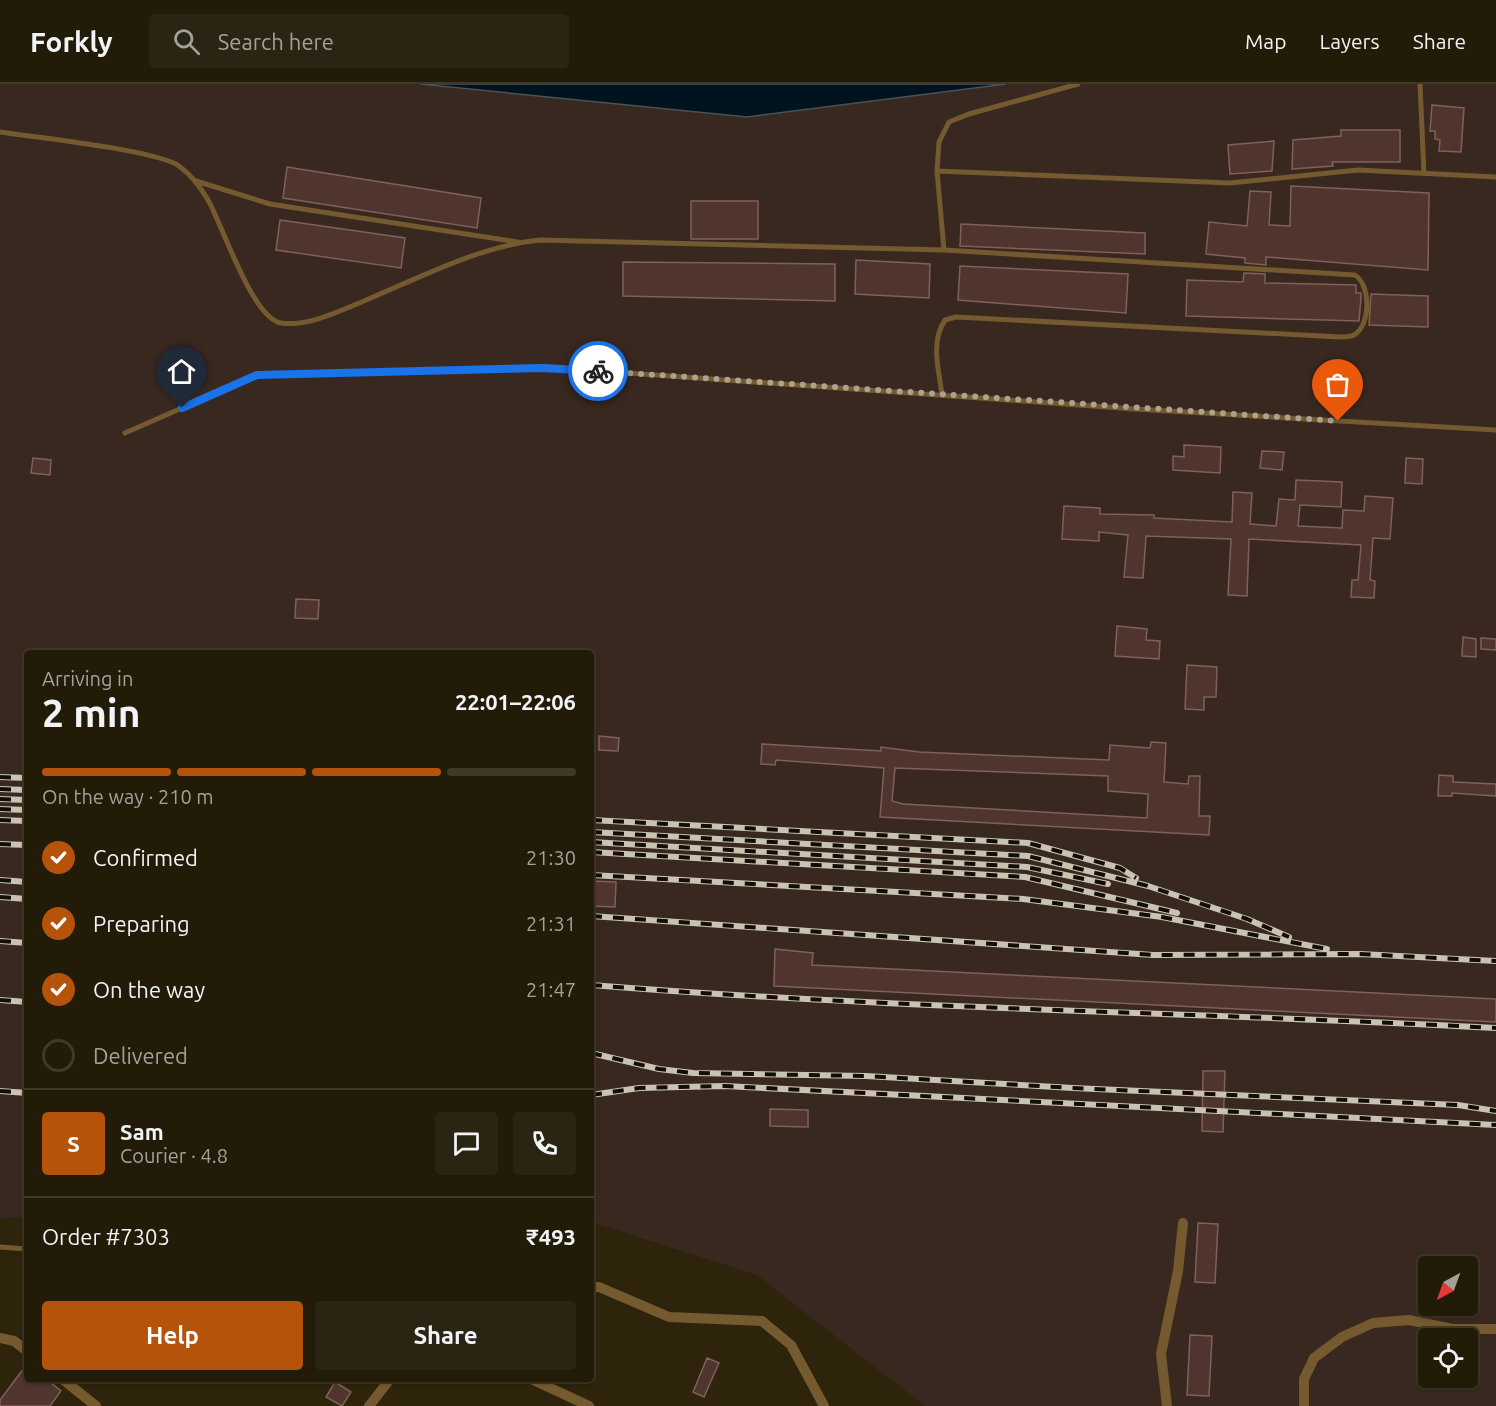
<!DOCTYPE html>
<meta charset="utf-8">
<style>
:root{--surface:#221b08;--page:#2a2412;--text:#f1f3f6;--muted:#a2a19c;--line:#3f3929;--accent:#b45309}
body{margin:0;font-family:Ubuntu,sans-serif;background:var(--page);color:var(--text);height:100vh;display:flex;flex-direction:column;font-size:22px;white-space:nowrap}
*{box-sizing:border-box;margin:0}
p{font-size:20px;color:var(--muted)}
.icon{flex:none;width:33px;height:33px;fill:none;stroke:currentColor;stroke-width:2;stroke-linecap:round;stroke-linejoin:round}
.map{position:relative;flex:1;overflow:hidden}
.drawer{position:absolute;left:24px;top:566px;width:570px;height:732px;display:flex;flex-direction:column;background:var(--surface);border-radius:6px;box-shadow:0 2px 4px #0004,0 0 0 2px var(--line)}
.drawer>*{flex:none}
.needle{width:39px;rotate:221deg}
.tools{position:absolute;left:1418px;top:1172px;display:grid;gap:12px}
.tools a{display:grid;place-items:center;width:60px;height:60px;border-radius:6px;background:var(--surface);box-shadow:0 2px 4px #0004,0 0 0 2px var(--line);font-size:30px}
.pin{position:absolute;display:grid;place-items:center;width:51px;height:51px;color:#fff;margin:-62px -26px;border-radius:50% 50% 50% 0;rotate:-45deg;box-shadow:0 0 6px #0007}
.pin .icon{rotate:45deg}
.courier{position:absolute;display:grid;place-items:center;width:60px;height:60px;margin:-30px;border:4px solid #1a73e8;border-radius:50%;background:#fff;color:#222;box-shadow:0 2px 8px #0007}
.head em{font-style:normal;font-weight:600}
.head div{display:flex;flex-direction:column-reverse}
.head{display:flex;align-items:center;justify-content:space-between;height:102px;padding:0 18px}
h1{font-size:39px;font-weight:600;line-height:45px}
.bar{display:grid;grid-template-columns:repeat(4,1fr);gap:9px 6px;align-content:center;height:72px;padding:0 18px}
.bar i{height:8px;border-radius:4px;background:var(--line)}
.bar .current{background:var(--accent)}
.bar p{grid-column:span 4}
.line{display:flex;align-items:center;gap:15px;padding:0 18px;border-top:2px solid var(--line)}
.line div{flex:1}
.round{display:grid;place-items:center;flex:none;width:63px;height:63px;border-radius:6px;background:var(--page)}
ol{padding:0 18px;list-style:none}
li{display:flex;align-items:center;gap:18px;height:66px}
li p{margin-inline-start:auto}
li .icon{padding:6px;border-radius:50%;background:var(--accent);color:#fff;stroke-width:4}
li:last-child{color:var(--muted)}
li i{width:33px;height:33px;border:3px solid var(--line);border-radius:50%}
.primary-button{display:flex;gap:12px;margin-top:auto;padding:12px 18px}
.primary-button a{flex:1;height:69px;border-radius:6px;background:var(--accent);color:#fff;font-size:24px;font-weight:600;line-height:69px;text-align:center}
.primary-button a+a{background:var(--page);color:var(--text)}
header{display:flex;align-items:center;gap:36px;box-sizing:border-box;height:84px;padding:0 30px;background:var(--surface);border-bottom:2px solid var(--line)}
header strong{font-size:28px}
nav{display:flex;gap:33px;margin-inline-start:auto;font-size:21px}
.search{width:420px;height:54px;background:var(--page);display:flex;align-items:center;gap:15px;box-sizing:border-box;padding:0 21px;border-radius:6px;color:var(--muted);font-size:22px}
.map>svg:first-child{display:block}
</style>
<header>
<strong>Forkly</strong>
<div class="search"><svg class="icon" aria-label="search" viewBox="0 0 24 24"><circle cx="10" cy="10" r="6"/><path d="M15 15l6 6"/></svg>Search here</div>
<nav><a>Map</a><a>Layers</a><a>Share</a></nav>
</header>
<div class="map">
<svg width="1496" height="1322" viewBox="0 0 1496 1322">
<rect width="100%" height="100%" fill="#2e240b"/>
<path fill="#392820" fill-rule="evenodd" d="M0,0H1496V1322H925L757,1191L591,1138V568H27V1132L0,1135ZM1428,1182H1467V1221H1428ZM1428,1254H1467V1293H1428Z"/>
<path fill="#00131e" stroke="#475356" stroke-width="1.5" d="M420,0H1006L747,33Z"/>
<path fill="#50342e" stroke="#80605a" stroke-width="1.5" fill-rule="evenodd" d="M1432,21L1464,24L1461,68L1439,67L1440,56L1435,55V47H1430Z
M1341,46H1400V78H1332L1333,82L1292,85L1293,56L1341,52Z
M1274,57L1272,87L1230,90L1228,61Z
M287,83L481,114L477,144L283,114Z
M1291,102L1429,109L1428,186L1266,173V181L1245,179V174L1206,170L1209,138L1247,142L1250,107L1271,108L1269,141L1290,142Z
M691,117H758V155H691Z
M280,136L405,154L401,184L276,166Z
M961,140L1145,149V170L960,162Z
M856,176L930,180L929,214L855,210Z
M623,178L835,180V217L623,212Z
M960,182L1128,190L1126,229L958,216Z
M1244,189L1265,190V199L1356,201V209H1361V213L1359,237L1186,232L1187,196L1243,198Z
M1371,210L1428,212V243L1369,241Z
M1184,361L1221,363L1220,389L1173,386V372L1184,373Z
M1262,367L1284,368L1282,386L1260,384Z
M33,374L51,376L50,391L31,389Z
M1406,374L1423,375L1422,400L1405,399Z
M1296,396L1342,398L1341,423L1300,421L1298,442L1342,444L1343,426L1364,427L1365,412L1393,414L1390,455L1373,454L1370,496L1375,497L1374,514L1351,513L1352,496H1358L1361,461L1249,455L1247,512L1228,511L1231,455L1146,452L1143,494L1124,493L1128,451L1099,448V457L1062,455L1064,422L1100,424V430L1154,431V434L1232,438L1233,408L1252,409L1250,440L1276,442L1279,415L1295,416Z
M296,515L319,516L318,535L295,534Z
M1117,542L1147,545L1146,556L1160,557L1159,575L1115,572Z
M1463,553L1476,555V573L1462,572Z
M1481,554L1496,555V566L1481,565Z
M1187,581L1217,583L1216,613H1204V626L1185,625Z
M599,652L619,654L618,667L599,666Z
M1151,658L1166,659L1164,698L1188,700L1189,692H1200L1199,732H1210L1209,751L880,733L884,684L776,676L775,681L761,680L762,660L881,667V663L919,668L1109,676L1110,661L1150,664ZM895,684L1108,692V707L1148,710L1147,734L903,720L892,717Z
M1439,691L1453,692V698L1496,700V712L1452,709V712H1438Z
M591,797L616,798L615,823L591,822Z
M775,865L813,869L812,881L1496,915V938L774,902Z
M1203,987H1225L1223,1048L1202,1047Z
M770,1025L808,1026V1043L770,1042Z
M1198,1139L1218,1140L1215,1199L1195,1198Z
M1190,1251L1212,1252L1209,1312L1187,1311Z
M707,1274L719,1279L704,1313L693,1308Z
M27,1280V1294H45L61,1307L50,1322H0V1316Z
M335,1298L351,1308L342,1322L326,1313Z"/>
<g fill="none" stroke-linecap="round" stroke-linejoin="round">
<path stroke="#745a2e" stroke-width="5" d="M1420,0L1424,89
M0,48C33,53 157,66 179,82C191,91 200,102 208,116C223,142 252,234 281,239C307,243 340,227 364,217C419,194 479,162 540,156L944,166
M937,87L1230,99L1358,86L1496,93
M196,97L270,120L518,158
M942,311C939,286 930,258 945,236L956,233L1340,253C1344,253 1350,253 1354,251C1371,241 1371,201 1355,191L944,166L937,87L939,58L949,38L969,30L1078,0
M125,349L257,291L543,283L1134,325L1496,346
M0,1163L27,1165"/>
<path stroke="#745a2e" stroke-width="10" d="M591,1203H599L669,1233L762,1237L791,1261L824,1322
M0,1254L14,1257L27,1267
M61,1294L96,1322
M529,1294L589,1322
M369,1322L391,1294
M1167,1322L1161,1270L1178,1187L1183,1139
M1304,1322V1295L1314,1274L1342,1253L1373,1239L1409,1236L1452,1245H1496"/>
<g stroke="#cac3b2" stroke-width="6">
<path id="rail" d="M0,693L27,694
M0,705L27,706
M0,715L27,716
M0,725L27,726
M0,736L27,737
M591,736L1028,759L1120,784L1136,794
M591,748L1028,772L1148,802L1247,835L1289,853
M591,758L1027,783L1108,800
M0,760L27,761
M591,768L1025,793L1177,829
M591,791L1023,815L1162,833L1327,865
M0,796L27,798
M0,813L27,815
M591,832L1153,871L1360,870L1496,877
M0,857L27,859
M591,901C892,925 1194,928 1496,944
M0,916L27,918
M591,969L659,985L693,989L866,992L1073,1004L1458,1021L1496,1027
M0,1007L27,1009
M591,1011L639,1004L725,1002L1496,1041"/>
</g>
<use href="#rail" stroke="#120e05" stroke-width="4" stroke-dasharray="11" stroke-linecap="butt"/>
</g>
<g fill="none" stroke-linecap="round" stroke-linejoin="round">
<path stroke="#aba391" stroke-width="6" stroke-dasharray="0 10.8" d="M598,287L1338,337"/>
<path stroke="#1a73e8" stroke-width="8" d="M182,324L257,291L543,284L598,287"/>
</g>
</svg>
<div class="tools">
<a><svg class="needle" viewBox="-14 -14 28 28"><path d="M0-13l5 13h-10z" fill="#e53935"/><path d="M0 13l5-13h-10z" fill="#a2a19c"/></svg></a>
<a><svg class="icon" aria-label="locate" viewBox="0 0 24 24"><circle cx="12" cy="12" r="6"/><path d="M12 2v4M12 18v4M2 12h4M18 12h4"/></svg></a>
</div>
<div class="pin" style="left:1338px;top:337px;background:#ea580c"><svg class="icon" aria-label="bag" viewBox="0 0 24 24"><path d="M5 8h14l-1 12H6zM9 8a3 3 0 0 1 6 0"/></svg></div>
<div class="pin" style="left:182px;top:324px;background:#1f2937"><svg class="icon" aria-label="home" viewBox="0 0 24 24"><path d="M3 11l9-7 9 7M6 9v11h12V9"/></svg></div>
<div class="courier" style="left:598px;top:287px"><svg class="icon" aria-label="bike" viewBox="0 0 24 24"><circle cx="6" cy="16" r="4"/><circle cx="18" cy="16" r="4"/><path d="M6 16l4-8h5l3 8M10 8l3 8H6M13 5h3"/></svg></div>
<section class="drawer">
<div class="head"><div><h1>2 min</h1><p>Arriving in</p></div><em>22:01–22:06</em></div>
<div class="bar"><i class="current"></i><i class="current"></i><i class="current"></i><i></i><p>On the way · 210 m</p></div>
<ol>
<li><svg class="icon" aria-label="check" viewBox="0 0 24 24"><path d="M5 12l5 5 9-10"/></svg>Confirmed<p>21:30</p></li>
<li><svg class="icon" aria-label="check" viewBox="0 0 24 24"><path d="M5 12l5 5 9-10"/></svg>Preparing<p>21:31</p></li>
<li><svg class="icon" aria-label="check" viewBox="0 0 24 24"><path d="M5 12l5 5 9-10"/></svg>On the way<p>21:47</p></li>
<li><i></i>Delivered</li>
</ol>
<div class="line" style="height:108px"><b class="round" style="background:var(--accent);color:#fff">S</b><div><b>Sam</b><p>Courier · 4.8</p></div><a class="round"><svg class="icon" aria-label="chat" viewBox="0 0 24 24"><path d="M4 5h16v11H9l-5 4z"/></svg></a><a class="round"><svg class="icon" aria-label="phone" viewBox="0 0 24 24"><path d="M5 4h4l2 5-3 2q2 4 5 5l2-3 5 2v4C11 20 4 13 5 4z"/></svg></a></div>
<div class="line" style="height:78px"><div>Order #7303</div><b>₹493</b></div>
<div class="primary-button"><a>Help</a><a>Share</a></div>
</section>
</div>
